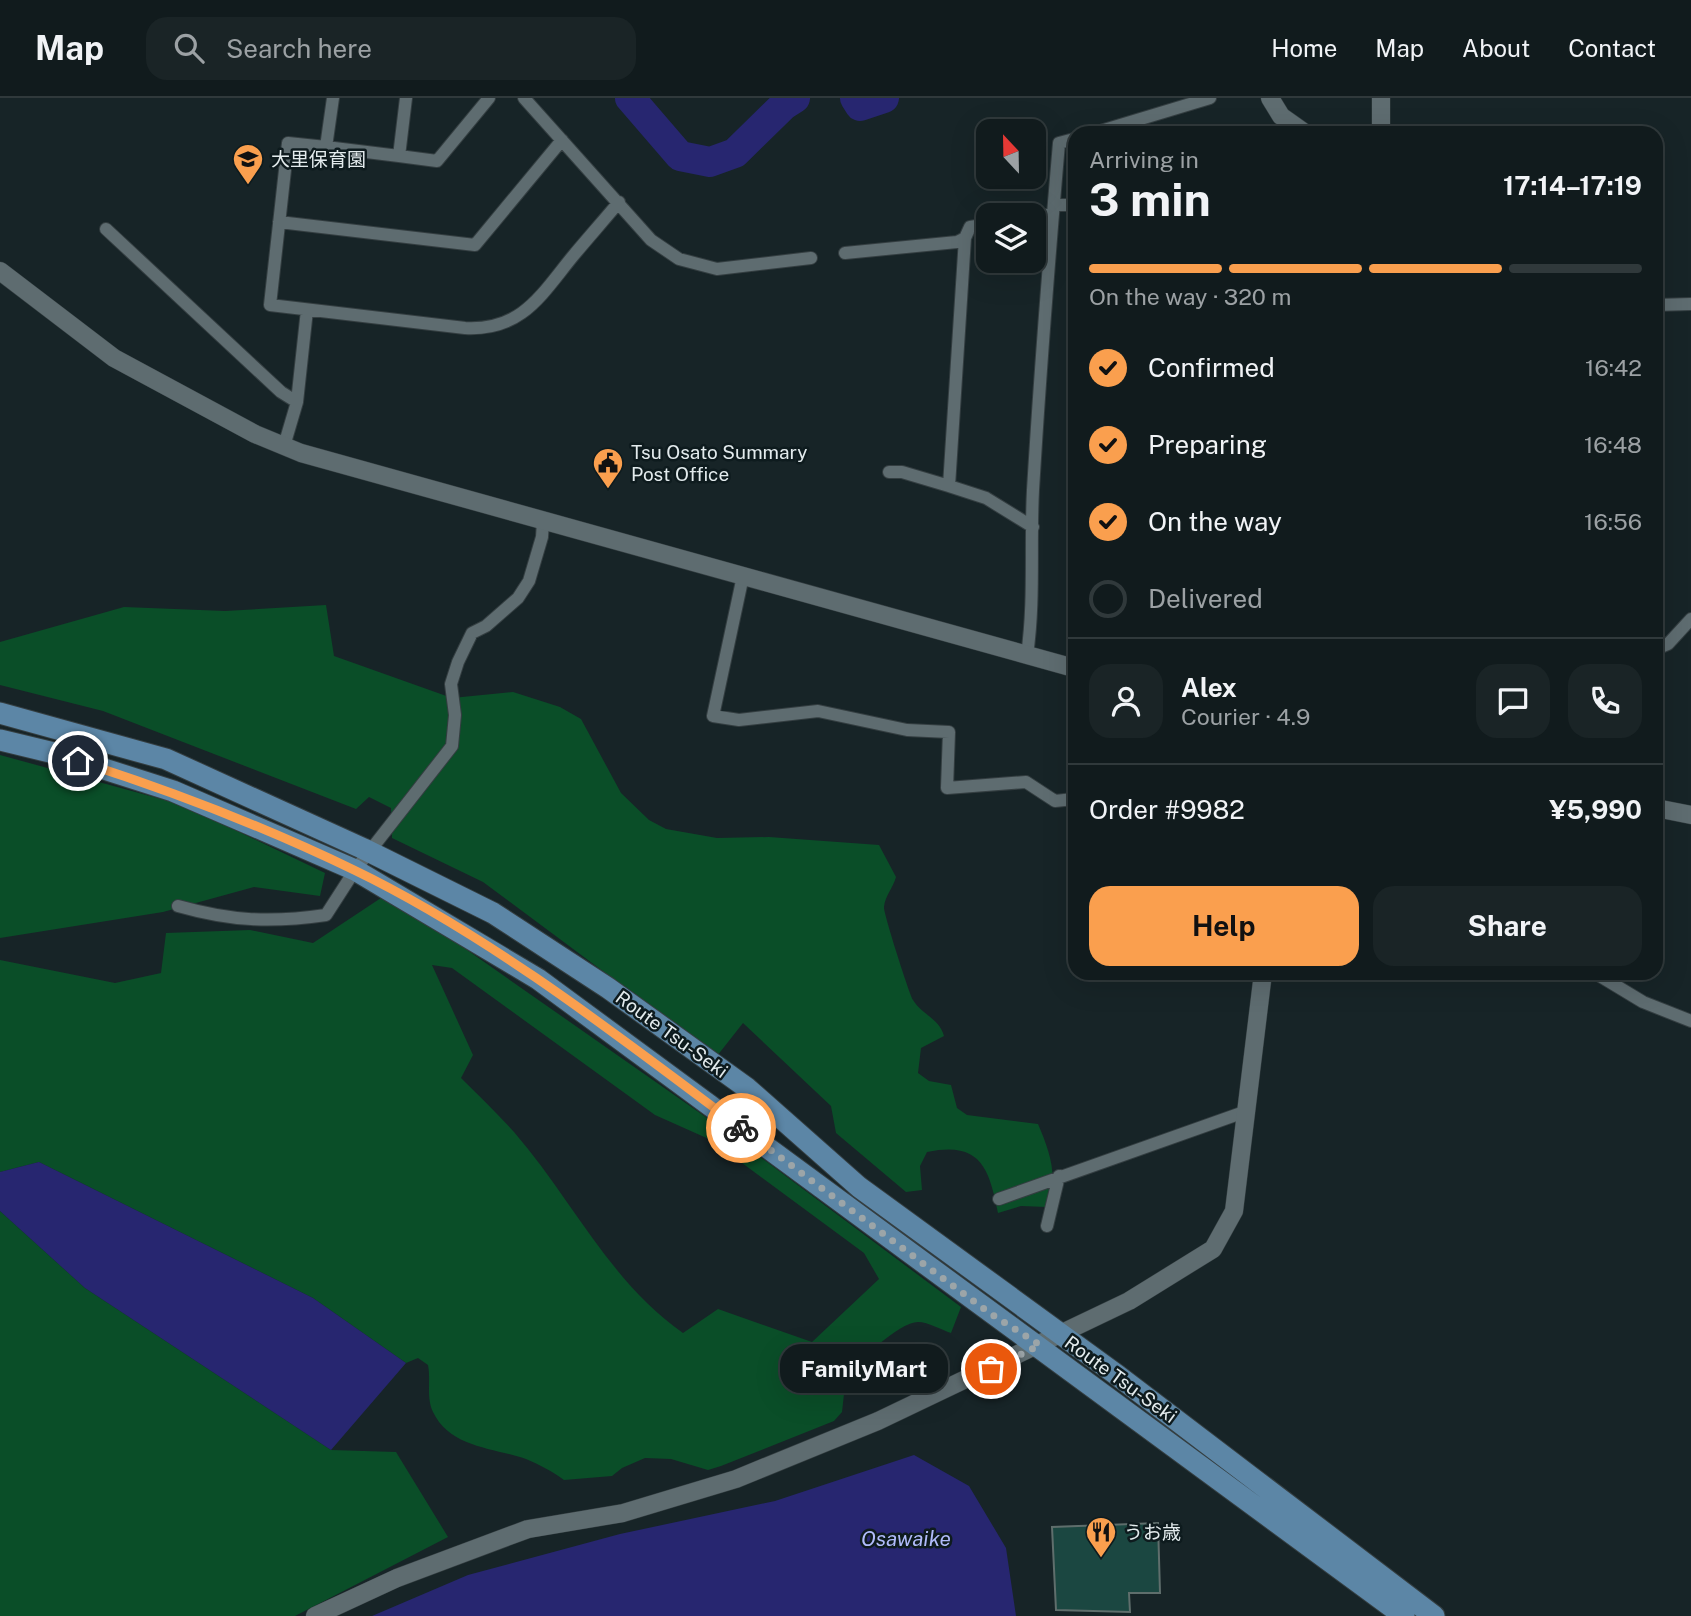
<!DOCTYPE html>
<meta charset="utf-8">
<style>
:root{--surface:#111b1d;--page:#1a2426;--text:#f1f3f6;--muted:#9ca1a4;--line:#30393b;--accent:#fa9f4e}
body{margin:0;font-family:"Public Sans","Noto Sans JP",sans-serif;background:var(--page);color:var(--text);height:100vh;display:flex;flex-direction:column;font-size:26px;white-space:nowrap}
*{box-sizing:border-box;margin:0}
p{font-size:23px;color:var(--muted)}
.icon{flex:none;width:38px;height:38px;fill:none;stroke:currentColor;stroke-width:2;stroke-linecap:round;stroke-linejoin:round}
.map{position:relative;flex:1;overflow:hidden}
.details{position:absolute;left:1068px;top:28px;width:595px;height:854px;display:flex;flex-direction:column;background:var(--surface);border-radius:21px;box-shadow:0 7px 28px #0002,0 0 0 2px var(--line)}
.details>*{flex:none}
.needle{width:46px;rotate:338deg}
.controls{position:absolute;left:976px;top:21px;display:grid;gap:14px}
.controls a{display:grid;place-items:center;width:70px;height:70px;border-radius:14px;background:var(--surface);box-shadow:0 7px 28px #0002,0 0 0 2px var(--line);font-size:35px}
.pin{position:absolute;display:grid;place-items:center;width:60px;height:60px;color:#fff;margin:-30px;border:4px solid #fff;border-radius:50%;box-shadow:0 2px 7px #0007}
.courier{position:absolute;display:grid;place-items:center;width:70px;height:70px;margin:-35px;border:5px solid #fa9f4e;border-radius:50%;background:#fff;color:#222;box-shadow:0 2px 9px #0007}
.bubble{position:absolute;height:49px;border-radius:21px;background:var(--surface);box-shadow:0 7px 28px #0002,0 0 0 2px var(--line);font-size:23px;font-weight:700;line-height:49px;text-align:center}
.headline em{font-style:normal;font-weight:700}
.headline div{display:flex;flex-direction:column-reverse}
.headline{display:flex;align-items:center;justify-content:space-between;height:119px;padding:0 21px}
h1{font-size:46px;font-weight:700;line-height:52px}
.bar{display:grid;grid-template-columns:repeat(4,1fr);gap:10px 7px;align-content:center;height:84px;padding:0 21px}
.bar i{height:9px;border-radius:5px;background:var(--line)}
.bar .current{background:var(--accent)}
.bar p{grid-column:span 4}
.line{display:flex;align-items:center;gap:18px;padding:0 21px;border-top:2px solid var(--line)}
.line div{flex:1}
.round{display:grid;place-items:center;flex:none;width:74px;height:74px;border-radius:21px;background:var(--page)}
ol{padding:0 21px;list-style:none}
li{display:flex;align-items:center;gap:21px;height:77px}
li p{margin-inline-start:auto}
li .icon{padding:7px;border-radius:50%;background:var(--accent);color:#111;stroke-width:4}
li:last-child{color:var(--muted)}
li i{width:38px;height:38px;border:4px solid var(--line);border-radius:50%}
.button{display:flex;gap:14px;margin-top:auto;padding:14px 21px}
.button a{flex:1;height:80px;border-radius:21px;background:var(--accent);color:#111;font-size:28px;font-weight:700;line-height:80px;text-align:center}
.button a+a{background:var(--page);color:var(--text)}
header{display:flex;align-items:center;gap:42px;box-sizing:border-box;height:98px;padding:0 35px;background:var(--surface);border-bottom:2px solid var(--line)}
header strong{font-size:33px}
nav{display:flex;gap:38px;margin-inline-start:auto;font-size:24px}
.search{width:490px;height:63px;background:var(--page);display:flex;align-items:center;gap:18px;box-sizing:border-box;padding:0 24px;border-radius:21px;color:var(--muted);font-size:26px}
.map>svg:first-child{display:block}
</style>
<header>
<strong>Map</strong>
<div class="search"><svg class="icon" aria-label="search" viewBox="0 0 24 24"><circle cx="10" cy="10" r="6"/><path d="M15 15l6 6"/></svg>Search here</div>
<nav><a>Home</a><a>Map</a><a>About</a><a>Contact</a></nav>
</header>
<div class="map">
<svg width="1691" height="1518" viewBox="0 0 1691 1518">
<rect width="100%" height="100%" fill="#172427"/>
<path fill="#0a4e28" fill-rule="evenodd" d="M326,507L334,558L452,600L513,594L560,609L581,621L621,695L649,722L666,731L717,740L769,739L879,747L896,779C893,790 885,798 884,809C883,814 909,895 913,902C922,917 939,920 944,938L921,950L918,975L929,983L951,987L957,1010L967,1017L1038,1026C1050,1054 1059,1080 1047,1109L1021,1108L998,1115C989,1069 980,1043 927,1054L920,1068L922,1092L906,1094L836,1035L831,1008L743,925L717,958L483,784L392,740L391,710L369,699L356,711L103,613L0,587V544L124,509L225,513Z
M0,657L183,707L325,775L320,798L254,789L163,814L0,840Z
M387,796L720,1029L961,1209L951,1235C942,1232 928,1224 918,1224C899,1224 858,1264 846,1278L842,1314L834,1323L721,1368L708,1372L671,1361L645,1360L622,1370L612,1378L564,1382C552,1373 540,1367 526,1361C495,1350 450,1350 433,1314C426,1299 431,1283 428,1267L418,1260L406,1265L313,1200L39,1064L0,1074V862L115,885L161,875L166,835L250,832L313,845ZM432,867L452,870L655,1017L711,1042L864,1155L879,1181L812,1244L718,1211L683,1235C609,1183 572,1101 514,1034C497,1015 479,998 461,980L473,957Z
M0,1113L85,1190L331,1352L396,1354L448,1439L295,1518H0Z"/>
<path fill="#272670" d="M39,1064L313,1200L406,1265L331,1352L85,1190L0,1113V1074Z
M914,1357L969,1388L1006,1450L1016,1518H372L468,1477L620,1436L775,1403Z"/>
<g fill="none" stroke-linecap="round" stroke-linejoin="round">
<path stroke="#272670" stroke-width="30" d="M630,0L680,58L710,64L735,55L784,7L795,0
M855,0L860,8L884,0"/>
</g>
<path fill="#1b4741" stroke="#5f6e6c" stroke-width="2" d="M1158,1425L1160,1495H1129L1130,1514L1056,1512L1052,1429Z"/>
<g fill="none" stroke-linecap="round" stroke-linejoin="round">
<g stroke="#343e41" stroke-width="14">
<path id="street" d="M333,0L326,49L288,45L270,207L465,230C522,233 541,197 573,158C588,140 604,122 619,104
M406,0L399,58L437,63L489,0
M524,0L651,142L679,161L717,171L811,160
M1094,35L1210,0
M326,49L399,58
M1054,107H1074
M1034,119L1053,116
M279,124L475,147L562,42
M106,131L281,294L297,304
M965,140L949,388L986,400L1033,429
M845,155L957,144L965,140L970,129L989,126
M1656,207L1691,206
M284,348L297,304L307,212
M889,374H902L949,388
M743,478L713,618L739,622L818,613L907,632L949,634L947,690L1026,684L1055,703L1074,701
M1656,551L1668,546L1691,521
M1027,557C1035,502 1030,448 1033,392C1040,276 1049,161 1059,45L1074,41
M178,808C231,823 271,825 326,817L355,772L452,648L455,617L451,586L458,564L472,535L486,528L518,500L529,483L542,439L543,423
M1595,875L1643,904L1691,923
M999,1101L1247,1013
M1047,1128L1059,1078"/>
</g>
<g stroke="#343e41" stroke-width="19">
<path id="secondary" d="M1270,0L1281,18L1305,35
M1381,0V35
M0,173L114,260L255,336L301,355L1074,570
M1656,710L1691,717
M315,1518L397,1480L528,1431L623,1415L736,1381L878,1323L1129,1203L1213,1151L1234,1113L1263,875"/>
</g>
<g stroke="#343e41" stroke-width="23">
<path id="primary" d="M0,615L166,661L364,751L493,815L608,890L747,990L859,1089L1117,1277L1434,1518
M0,642L54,655L173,693L355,772L538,881L1404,1518"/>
</g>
<use href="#street" stroke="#5e6c70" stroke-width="12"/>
<use href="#secondary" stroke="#5e6c70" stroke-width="18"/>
<use href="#primary" stroke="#5c86a6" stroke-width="21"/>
</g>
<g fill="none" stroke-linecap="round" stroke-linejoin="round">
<path stroke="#9ca5a8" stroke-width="7" stroke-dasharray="0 12.6" d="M741,1030L991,1216L1040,1247L991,1271"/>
<path stroke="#fa9f4e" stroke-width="9" d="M78,663C172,693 265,729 354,772C489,837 621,940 741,1030"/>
</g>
<defs>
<g id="school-pin" transform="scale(1.575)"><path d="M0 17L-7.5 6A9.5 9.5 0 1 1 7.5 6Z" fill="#fa9f4e" stroke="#0e1b1e"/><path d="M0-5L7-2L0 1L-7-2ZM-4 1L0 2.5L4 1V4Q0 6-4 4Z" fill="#111"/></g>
<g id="civic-pin" transform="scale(1.575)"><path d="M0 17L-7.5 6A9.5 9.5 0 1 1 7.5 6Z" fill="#fa9f4e" stroke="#0e1b1e"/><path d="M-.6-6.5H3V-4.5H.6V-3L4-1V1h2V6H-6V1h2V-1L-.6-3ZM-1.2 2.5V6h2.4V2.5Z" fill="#111"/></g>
<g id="restaurant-pin" transform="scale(1.575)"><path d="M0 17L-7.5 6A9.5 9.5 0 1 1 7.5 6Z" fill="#fa9f4e" stroke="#0e1b1e"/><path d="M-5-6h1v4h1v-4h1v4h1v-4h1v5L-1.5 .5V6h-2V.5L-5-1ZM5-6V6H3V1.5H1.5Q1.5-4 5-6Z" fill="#111"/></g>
</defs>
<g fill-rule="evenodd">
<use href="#school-pin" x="248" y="61"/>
<use href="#civic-pin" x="608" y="365"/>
<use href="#restaurant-pin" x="1101" y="1434"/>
</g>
<g text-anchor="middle" stroke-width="5" stroke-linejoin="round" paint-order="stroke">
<g font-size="19" fill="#e3ebed" stroke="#0e1b1e" text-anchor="start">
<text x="271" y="68">大里保育園</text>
<text x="631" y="361">Tsu Osato Summary<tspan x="631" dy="22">Post Office</tspan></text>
<text x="1124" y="1441">うお歳</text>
</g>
<g font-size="19" fill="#e3ebed" stroke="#0e1b1e">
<text transform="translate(672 936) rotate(36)" y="7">Route Tsu-Seki</text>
<text transform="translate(1121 1281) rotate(36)" y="7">Route Tsu-Seki</text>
</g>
<g font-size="21" font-style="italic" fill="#b0bbfb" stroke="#0e1b1e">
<text x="906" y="1448">Osawaike</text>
</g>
</g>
</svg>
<div class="controls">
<a><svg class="needle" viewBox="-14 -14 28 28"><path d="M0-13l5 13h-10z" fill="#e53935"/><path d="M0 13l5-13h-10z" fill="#9ca1a4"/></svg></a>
<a><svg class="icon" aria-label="layers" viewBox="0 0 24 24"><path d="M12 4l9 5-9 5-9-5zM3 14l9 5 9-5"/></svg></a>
</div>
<div class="pin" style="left:991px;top:1271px;background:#ea580c"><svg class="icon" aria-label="bag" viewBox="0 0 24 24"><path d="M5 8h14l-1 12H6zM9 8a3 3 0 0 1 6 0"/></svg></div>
<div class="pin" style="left:78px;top:663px;background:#1f2937"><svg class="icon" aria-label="home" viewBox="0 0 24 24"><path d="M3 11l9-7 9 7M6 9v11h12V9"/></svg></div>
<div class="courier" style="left:741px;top:1030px"><svg class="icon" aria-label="bike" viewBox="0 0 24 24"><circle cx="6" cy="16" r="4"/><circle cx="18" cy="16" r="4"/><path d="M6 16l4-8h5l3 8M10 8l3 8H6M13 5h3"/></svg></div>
<div class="bubble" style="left:780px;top:1246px;width:168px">FamilyMart</div>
<section class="details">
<div class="headline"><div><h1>3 min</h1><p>Arriving in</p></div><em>17:14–17:19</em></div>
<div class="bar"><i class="current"></i><i class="current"></i><i class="current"></i><i></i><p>On the way · 320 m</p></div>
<ol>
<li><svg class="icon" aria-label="check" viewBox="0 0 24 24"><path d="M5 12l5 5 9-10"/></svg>Confirmed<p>16:42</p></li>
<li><svg class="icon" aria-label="check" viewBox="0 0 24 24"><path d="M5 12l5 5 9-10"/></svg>Preparing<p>16:48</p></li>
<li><svg class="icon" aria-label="check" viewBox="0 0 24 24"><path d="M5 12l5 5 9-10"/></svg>On the way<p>16:56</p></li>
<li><i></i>Delivered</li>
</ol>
<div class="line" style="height:126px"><a class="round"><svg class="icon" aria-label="person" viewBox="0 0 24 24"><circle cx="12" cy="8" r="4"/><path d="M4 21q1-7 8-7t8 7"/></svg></a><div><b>Alex</b><p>Courier · 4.9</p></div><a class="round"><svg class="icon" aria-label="chat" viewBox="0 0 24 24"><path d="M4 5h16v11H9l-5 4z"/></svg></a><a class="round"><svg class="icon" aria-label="phone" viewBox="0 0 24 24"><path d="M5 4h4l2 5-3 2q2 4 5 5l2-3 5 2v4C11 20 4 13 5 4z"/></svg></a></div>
<div class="line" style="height:91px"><div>Order #9982</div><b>¥5,990</b></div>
<div class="button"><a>Help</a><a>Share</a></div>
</section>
</div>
